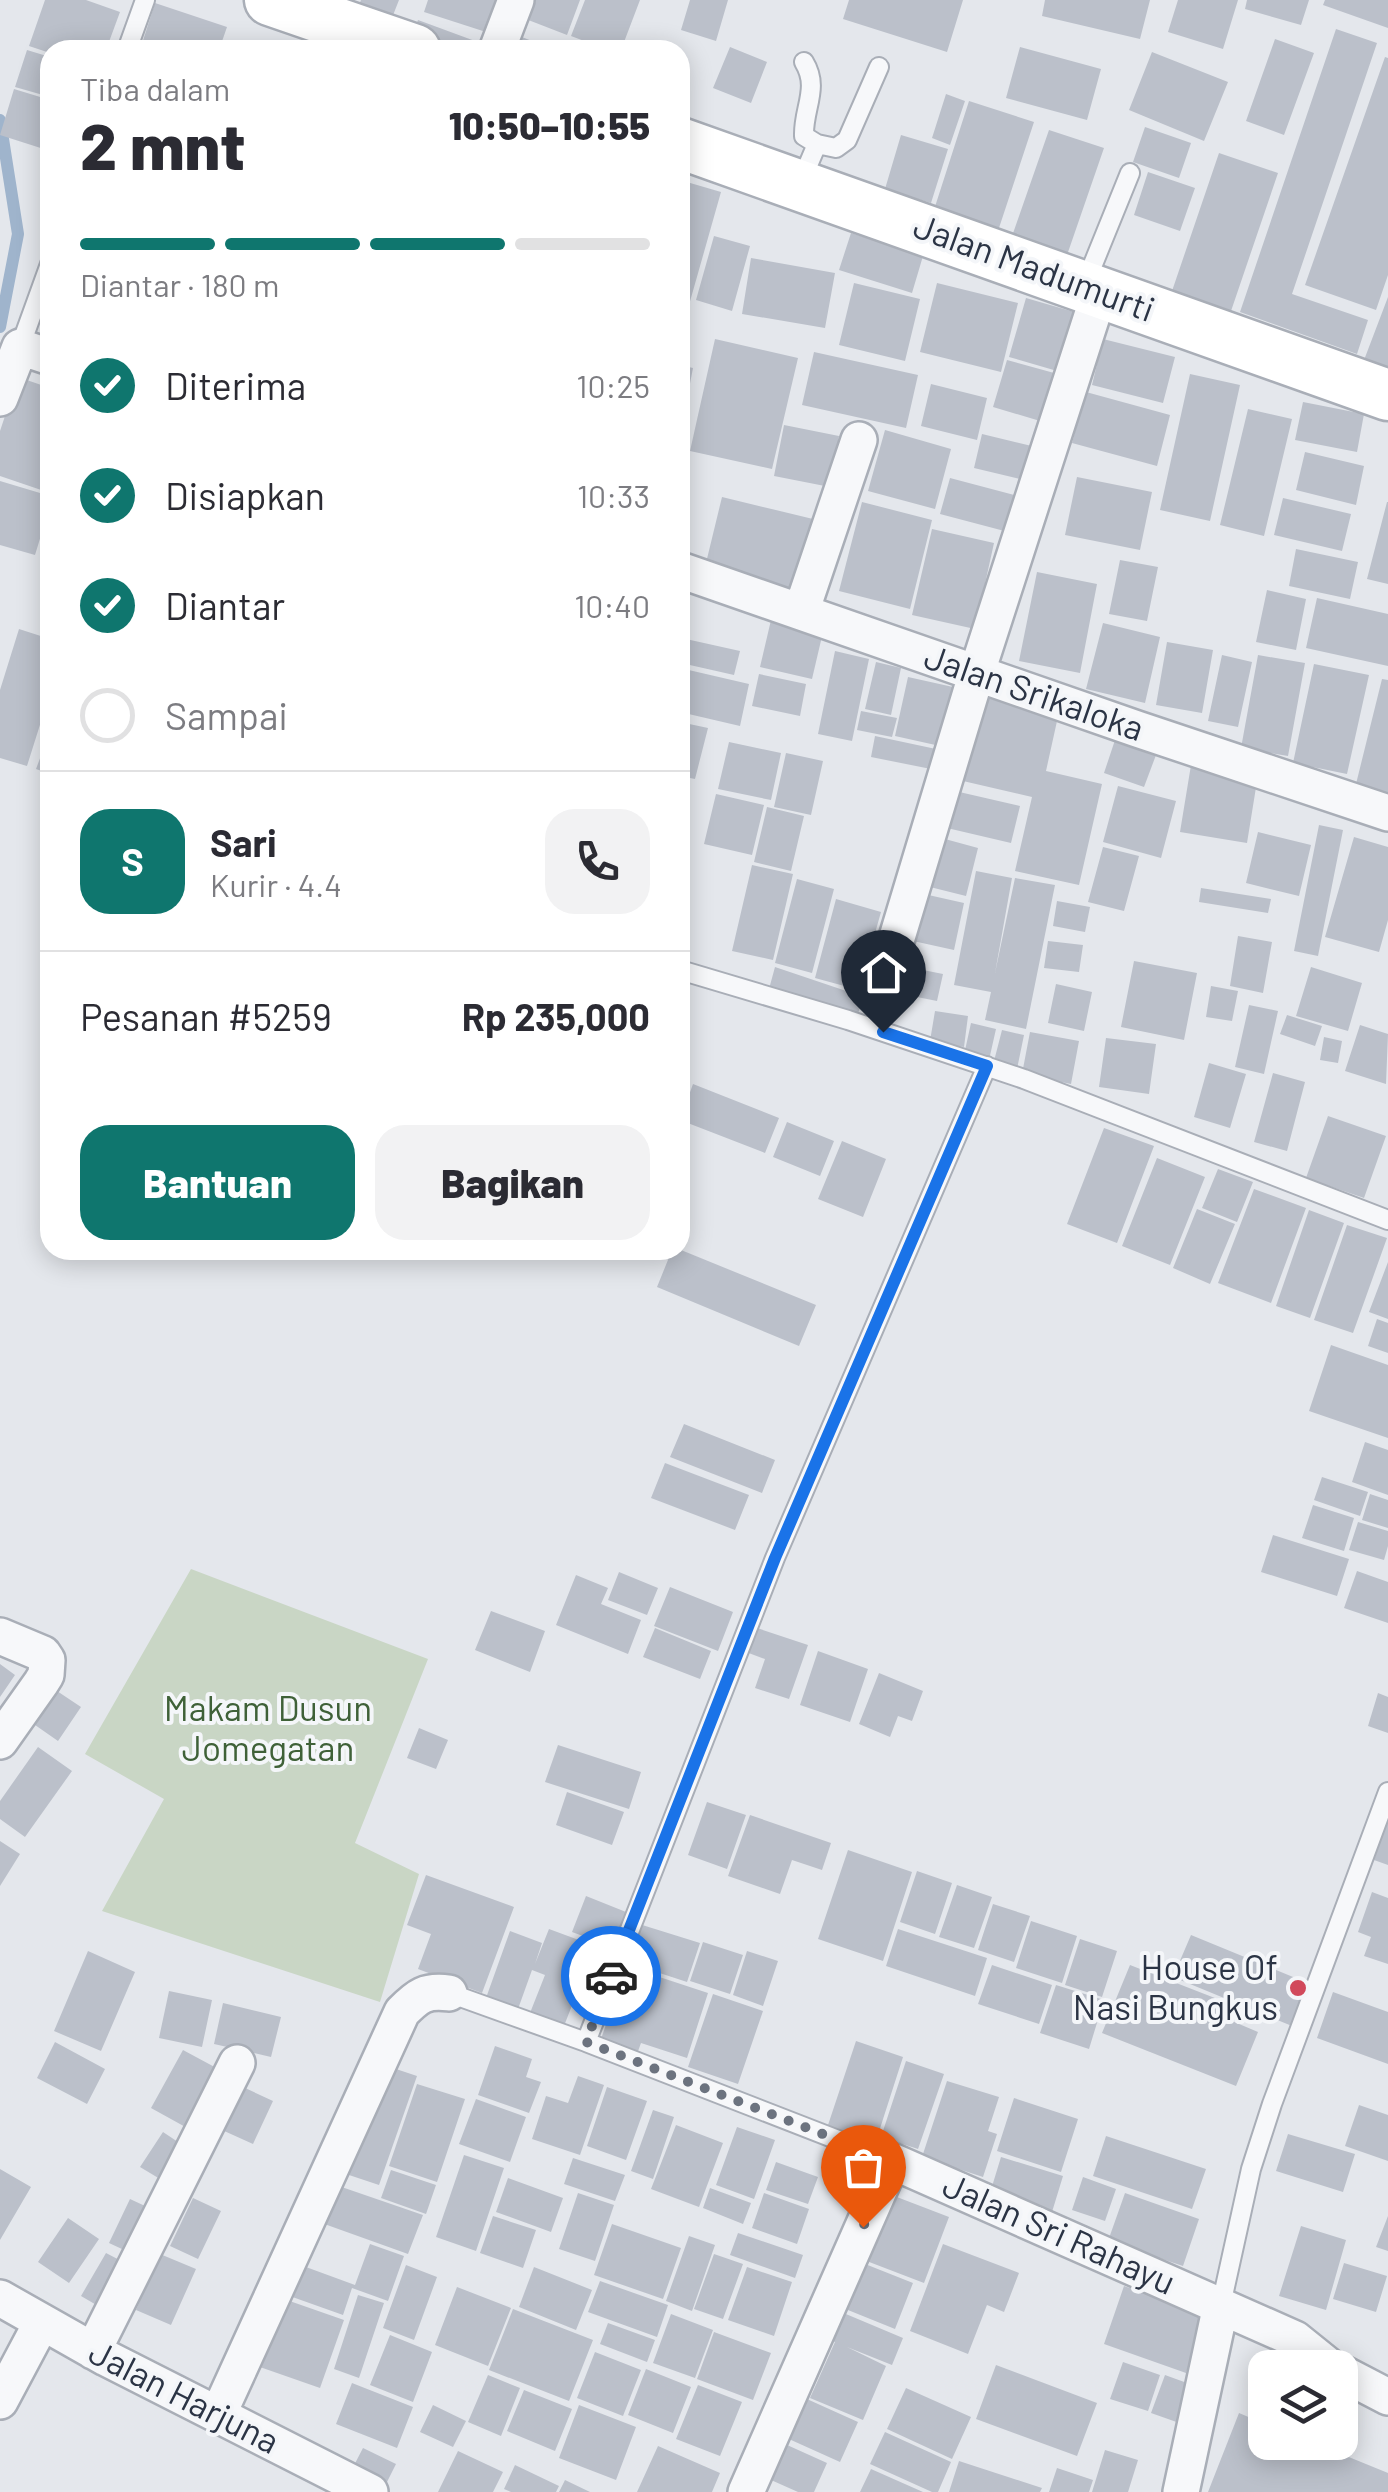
<!DOCTYPE html>
<html lang="id">
<meta charset="utf-8">
<style>
:root{--surface:#fff;--page:#f2f2f3;--text:#2b2b33;--muted:#7c7c81;--line:#e1e1e2;--accent:#0f766e}
body{margin:0;font-family:Barlow,sans-serif;background:var(--page);color:var(--text);height:100vh;display:flex;flex-direction:column;font-size:38px;white-space:nowrap}
*{box-sizing:border-box;margin:0}
p{font-size:32px;color:var(--muted)}
.icon{flex:none;width:55px;height:55px;fill:none;stroke:currentColor;stroke-width:2;stroke-linecap:round;stroke-linejoin:round}
.map{position:relative;flex:1;overflow:hidden}
.side{position:absolute;left:40px;top:40px;width:650px;height:1220px;display:flex;flex-direction:column;background:var(--surface);border-radius:30px;box-shadow:0 5px 25px #0003}
.side>*{flex:none}
.buttons{position:absolute;left:1248px;top:2350px;display:grid;gap:20px}
.buttons a{display:grid;place-items:center;width:110px;height:110px;border-radius:20px;background:var(--surface);box-shadow:0 5px 25px #0003;font-size:50px}
.pin{position:absolute;display:grid;place-items:center;width:85px;height:85px;color:#fff;margin:-102px -42px;border-radius:50% 50% 50% 0;rotate:-45deg;box-shadow:0 0 10px #0007}
.pin .icon{rotate:45deg}
.courier{position:absolute;display:grid;place-items:center;width:100px;height:100px;margin:-50px;border:8px solid #1a73e8;border-radius:50%;background:#fff;color:#222;box-shadow:0 2px 12px #0007}
.head em{font-style:normal;font-weight:800}
.head div{display:flex;flex-direction:column-reverse}
.head{display:flex;align-items:center;justify-content:space-between;height:170px;padding:0 40px}
h1{font-size:65px;font-weight:800;line-height:75px}
.bar{display:grid;grid-template-columns:repeat(4,1fr);gap:15px 10px;align-content:center;height:120px;padding:0 40px}
.bar i{height:12px;border-radius:8px;background:var(--line)}
.bar .active{background:var(--accent)}
.bar p{grid-column:span 4}
.line{display:flex;align-items:center;gap:25px;padding:0 40px;border-top:2px solid var(--line)}
.line div{flex:1}
.round{display:grid;place-items:center;flex:none;width:105px;height:105px;border-radius:30px;background:var(--page)}
ol{padding:0 40px;list-style:none}
li{display:flex;align-items:center;gap:30px;height:110px}
li p{margin-inline-start:auto}
li .icon{padding:10px;border-radius:50%;background:var(--accent);color:#fff;stroke-width:4}
li:last-child{color:var(--muted)}
li i{width:55px;height:55px;border:5px solid var(--line);border-radius:50%}
.action{display:flex;gap:20px;margin-top:auto;padding:20px 40px}
.action a{flex:1;height:115px;border-radius:30px;background:var(--accent);color:#fff;font-size:40px;font-weight:800;line-height:115px;text-align:center}
.action a+a{background:var(--page);color:var(--text)}
.map>svg:first-child{display:block}
</style>
<div class="map">
<svg width="1388" height="2492" viewBox="0 0 1388 2492">
<rect width="100%" height="100%" fill="#e4e7ec"/>
<path fill="#c9d6c5" d="M191,1569L428,1659L355,1843L419,1874L380,2002L102,1911L164,1799L85,1754Z"/>
<g fill="none" stroke-linecap="round" stroke-linejoin="round">
<path stroke="#9fb4cc" stroke-width="12" d="M0,120L18,234L0,327"/>
</g>
<path fill="#bbc0ca" d="M45,0H86L120,12L106,50H50V53L29,46Z
M361,0H399L386,33L353,20Z
M428,0H496L486,32L424,12Z
M524,0H580L567,35L518,16Z
M585,0H640L621,50H608L571,36Z
M690,0H728L716,41L681,30Z
M849,0H963L947,52L843,19Z
M1045,0H1150L1140,39L1042,16Z
M1178,0H1238L1223,49L1168,32Z
M1247,0H1309L1301,25L1245,9Z
M1325,0H1388V28L1323,5Z
M155,3L227,27L219,50H140Z
M418,20L475,41L471,50H436L410,41Z
M1336,29L1377,43L1292,294L1368,320L1357,354L1240,312Z
M522,37L554,50H517Z
M1275,39L1314,53L1284,135L1246,121Z
M233,40L265,49V50H230Z
M730,47L767,62L751,103L713,88Z
M1020,47L1101,69L1087,120L1006,98Z
M27,50L50,57V97L15,87Z
M1152,52L1228,82L1204,141L1129,110Z
M1385,57L1388,58V275L1376,310L1305,285Z
M14,89L50,100V151L0,135Z
M946,94L965,101L950,145L932,138Z
M969,101L1034,122L996,237L932,216Z
M1145,127L1191,143L1179,178L1133,162Z
M1049,130L1104,148L1066,258L1011,239Z
M901,135L948,149L931,203L885,189Z
M1219,153L1278,173L1230,314L1171,294Z
M1148,172L1195,188L1180,231L1134,215Z
M680,180L721,192L689,305L680,302Z
M851,233L923,256L912,293L839,270Z
M714,236L750,246L732,311L696,300Z
M751,258L835,273L825,328L742,314Z
M854,283L920,299L905,361L839,345Z
M937,283L1018,303L1001,372L920,352Z
M1388,297V378L1361,368Z
M1026,298L1081,314L1064,373L1009,357Z
M715,339L798,358L772,469L690,451Z
M1103,339L1175,357L1163,403L1092,385Z
M814,352L918,375L906,428L802,405Z
M1007,360L1065,376L1050,424L993,407Z
M680,365L693,368L682,425H680Z
M1190,374L1240,385L1210,521L1160,510Z
M18,377L50,388V493L0,476V431Z
M931,384L987,398L977,440L921,426Z
M1086,392L1170,415L1157,466L1072,443Z
M1303,402L1364,414L1357,452L1295,440Z
M1248,409L1292,419L1264,536L1220,525Z
M784,425L839,436L830,487L774,476Z
M885,430L951,449L935,509L868,491Z
M982,434L1036,447L1028,481L974,468Z
M1305,452L1364,466L1356,505L1296,490Z
M1077,477L1152,492L1140,550L1065,535Z
M950,478L1022,497L1012,533L940,514Z
M0,481L50,496V506L35,555L0,545Z
M722,497L813,519L797,589L705,567Z
M1283,498L1351,514L1342,551L1274,535Z
M862,502L932,520L910,609L839,591Z
M1387,502H1388V584L1367,579Z
M932,529L994,543L975,629L912,615Z
M1296,549L1358,562L1350,599L1289,586Z
M1120,560L1158,567L1147,621L1109,614Z
M1037,572L1097,584L1080,673L1019,661Z
M1267,590L1306,599L1296,650L1256,642Z
M1317,598L1388,614V666L1306,648Z
M771,620L823,632L812,679L760,667Z
M1103,623L1160,637L1145,703L1086,689Z
M19,629L50,639V693L27,766L0,758V690Z
M686,639L740,651L734,675L681,663Z
M1167,642L1213,650L1202,713L1156,705Z
M835,651L869,659L852,741L818,734Z
M1222,655L1252,662L1238,727L1208,721Z
M1258,655L1305,663L1288,756L1241,748Z
M876,662L901,668L891,715L865,709Z
M1314,664L1369,675L1347,774L1293,763Z
M680,668L749,684L740,726L680,712Z
M759,674L806,684L800,716L752,706Z
M908,677L953,687L940,746L895,736Z
M1382,679L1388,680V793L1356,784Z
M983,694L1059,712L1046,771L1102,784L1079,885L1015,871L1032,797L963,781Z
M861,711L897,718L892,737L857,730Z
M680,722L708,728L695,779L680,776Z
M875,736L936,749L931,769L871,757Z
M1115,740L1156,755L1144,787L1104,773Z
M729,742L781,753L771,800L718,789Z
M45,745L50,747V774L36,769Z
M786,753L823,761L811,815L774,807Z
M1191,765L1258,775L1247,843L1180,832Z
M1118,786L1176,801L1161,858L1103,842Z
M955,791L1020,806L1011,843L947,828Z
M716,794L764,805L752,855L704,844Z
M767,807L804,816L791,871L754,862Z
M1319,825L1343,830L1318,956L1294,951Z
M1258,832L1311,845L1299,896L1246,883Z
M934,836L978,848L966,896L922,885Z
M1354,837L1388,847V920L1379,952L1325,937Z
M1103,847L1139,856L1124,911L1088,902Z
M752,865L793,874L773,960L732,951Z
M976,871L1012,878L995,973L1015,878L1055,885L1026,1029L985,1020L991,992L954,985Z
M797,879L834,889L812,973L775,963Z
M1201,888L1271,899L1268,913L1199,902Z
M915,892L964,903L954,950L904,939Z
M836,899L881,912L859,990L815,978Z
M1057,901L1090,907L1085,932L1053,926Z
M1238,936L1272,942L1263,993L1230,986Z
M1048,941L1083,945L1079,972L1044,968Z
M1134,961L1197,973L1184,1040L1121,1027Z
M775,967L864,997L856,1019L769,989Z
M908,967L943,974L937,1001L902,994Z
M1311,967L1362,983L1348,1031L1296,1016Z
M1056,984L1092,992L1084,1031L1048,1023Z
M1211,986L1238,991L1232,1021L1206,1017Z
M1249,1005L1278,1011L1264,1074L1235,1067Z
M935,1011L968,1016L964,1047L930,1041Z
M1287,1015L1322,1026L1315,1046L1280,1034Z
M971,1023L996,1029L989,1060L964,1055Z
M1360,1025L1388,1034L1386,1084L1345,1071Z
M1002,1030L1024,1035L1017,1069L993,1065Z
M1030,1032L1079,1041L1071,1084L1022,1074Z
M1324,1037L1342,1041L1338,1063L1320,1060Z
M1106,1038L1156,1044L1149,1094L1099,1087Z
M1209,1063L1246,1074L1230,1128L1194,1117Z
M1273,1073L1305,1082L1287,1151L1254,1142Z
M693,1084L779,1118L765,1153L680,1120Z
M1328,1116L1386,1136L1364,1198L1306,1178Z
M787,1122L834,1141L820,1176L773,1157Z
M1104,1128L1154,1146L1117,1243L1067,1224Z
M842,1141L886,1159L863,1217L818,1199Z
M1157,1158L1205,1177L1170,1265L1122,1246Z
M1218,1169L1253,1182L1237,1222L1202,1208Z
M1254,1189L1306,1208L1271,1303L1218,1283Z
M1197,1209L1235,1224L1210,1284L1173,1268Z
M1309,1210L1344,1223L1310,1318L1276,1306Z
M1347,1225L1387,1238L1353,1333L1314,1320Z
M672,1250H681L816,1305L799,1346L657,1287Z
M1388,1262V1319L1369,1312Z
M1377,1319L1388,1323V1353L1368,1346Z
M1331,1345L1388,1365V1438L1309,1411Z
M684,1424L775,1460L762,1493L670,1457Z
M1365,1442L1388,1450V1495L1352,1482Z
M665,1463L749,1495L735,1530L651,1498Z
M1322,1477L1368,1492L1360,1516L1314,1500Z
M1370,1494L1388,1500V1528L1362,1520Z
M1313,1505L1354,1518L1344,1551L1302,1538Z
M1358,1522L1388,1531V1546L1384,1560L1349,1550Z
M1273,1535L1349,1559L1337,1596L1261,1572Z
M1357,1571L1388,1582V1623L1344,1608Z
M619,1572L658,1588L647,1615L608,1600Z
M576,1575L608,1588L601,1604L641,1620L628,1654L556,1625Z
M670,1587L733,1612L718,1651L654,1626Z
M491,1611L545,1631L530,1672L475,1650Z
M754,1627L808,1645L789,1699L755,1688L765,1659L746,1652Z
M655,1628L711,1651L700,1679L643,1657Z
M818,1651L868,1669L850,1722L800,1705Z
M0,1664L15,1675L0,1697Z
M879,1673L923,1691L912,1721L898,1716L890,1737L859,1724Z
M48,1685L81,1707L58,1741L25,1718Z
M1378,1693L1388,1697V1733L1368,1726Z
M419,1728L448,1740L436,1769L407,1758Z
M558,1745L641,1772L629,1809L545,1782Z
M38,1747L72,1771L25,1837L0,1819V1801Z
M567,1792L624,1812L612,1845L556,1825Z
M707,1802L746,1815L727,1869L688,1855Z
M750,1815L831,1843L822,1870L792,1860L780,1894L728,1876Z
M1387,1822H1388V1865L1374,1860Z
M0,1841L20,1854L0,1886Z
M848,1850L912,1872L883,1961L818,1939Z
M917,1871L952,1883L935,1934L900,1922Z
M426,1875L514,1907L482,1993L418,1969L431,1934L407,1925Z
M957,1885L992,1897L974,1948L939,1937Z
M1372,1892L1388,1898V1964L1364,1956L1371,1937L1358,1932Z
M586,1896L626,1912L613,1947L572,1932Z
M993,1904L1030,1916L1014,1962L978,1950Z
M1031,1921L1077,1936L1062,1983L1016,1968Z
M639,1924L700,1943L687,1982L626,1962Z
M549,1929L595,1946L564,2026L530,2013L545,1975L532,1970L518,2009L486,1998L510,1931L542,1943L535,1964Z
M898,1929L987,1958L975,1996L886,1966Z
M1191,1935L1310,1984L1292,2026L1173,1977Z
M1080,1939L1117,1951L1102,1997L1065,1985Z
M703,1942L743,1955L730,1994L690,1981Z
M88,1951L135,1972L101,2051L54,2031Z
M747,1951L778,1961L763,2006L733,1995Z
M992,1965L1052,1985L1039,2024L978,2004Z
M1130,1965L1238,2007L1232,2021L1258,2032L1236,2086L1102,2033Z
M626,1966L708,1993L687,2058L641,2043L637,2054L600,2042Z
M1056,1985L1104,2000L1089,2049L1040,2033Z
M169,1991L212,2000L202,2047L159,2038Z
M1333,1992L1388,2012V2064L1317,2038Z
M713,1994L763,2011L738,2084L688,2067Z
M223,2003L281,2017L271,2057L214,2044Z
M856,2041L903,2057L875,2144L827,2128Z
M55,2042L105,2069L87,2104L37,2078Z
M495,2046L532,2059L526,2077L541,2082L529,2113L478,2095Z
M183,2050L222,2071L189,2129L151,2108Z
M906,2061L944,2074L918,2149L881,2137Z
M384,2065L417,2076L379,2185L346,2174Z
M578,2076L604,2085L580,2155L532,2139L546,2096L568,2103Z
M947,2081L999,2097L988,2131L997,2134L983,2177L922,2157Z
M417,2084L465,2099L437,2182L389,2166Z
M243,2087L273,2101L253,2144L222,2130Z
M607,2087L647,2101L626,2160L587,2146Z
M1014,2098L1078,2119L1061,2172L997,2151Z
M476,2099L526,2117L510,2162L459,2144Z
M1359,2105L1388,2115V2161L1345,2146Z
M653,2110L674,2117L653,2179L631,2171Z
M676,2125L723,2143L699,2207L651,2189Z
M737,2127L775,2140L754,2199L716,2185Z
M163,2132L187,2148L165,2182L140,2167Z
M1288,2134L1355,2154L1343,2192L1276,2171Z
M1106,2136L1206,2169L1192,2209L1093,2176Z
M464,2155L504,2168L476,2251L436,2237Z
M1001,2157L1063,2176L1052,2212L990,2193Z
M573,2158L625,2175L615,2201L564,2184Z
M776,2162L818,2177L808,2204L766,2190Z
M0,2169L31,2187L0,2240Z
M391,2170L436,2185L426,2214L381,2198Z
M1083,2177L1116,2189L1105,2221L1072,2210Z
M508,2178L563,2198L551,2232L496,2212Z
M330,2183L423,2215L408,2254L316,2221Z
M710,2188L751,2203L743,2224L703,2208Z
M578,2193L614,2205L595,2261L559,2249Z
M764,2193L809,2209L797,2244L752,2228Z
M1125,2193L1199,2219L1183,2266L1108,2241Z
M889,2194L949,2217L924,2283L864,2260Z
M193,2198L221,2211L198,2259L170,2246Z
M130,2199L158,2212L137,2256L109,2243Z
M493,2216L536,2230L523,2268L480,2253Z
M1388,2216V2251L1376,2247Z
M68,2218L99,2239L69,2283L38,2262Z
M612,2224L681,2248L663,2299L594,2275Z
M1301,2226L1346,2240L1326,2310L1279,2296Z
M738,2233L803,2255L795,2278L730,2255Z
M689,2236L715,2245L692,2311L666,2301Z
M370,2244L404,2256L388,2301L352,2288L343,2315L284,2294L295,2263L355,2285Z
M943,2244L1019,2273L1004,2312L987,2305L968,2354L910,2331Z
M106,2253L131,2266L105,2310L81,2296Z
M160,2254L196,2269L171,2325L136,2310Z
M714,2254L743,2264L723,2319L694,2309Z
M855,2260L913,2283L895,2329L838,2306Z
M1344,2263L1387,2276L1376,2312L1333,2299Z
M406,2265L437,2277L414,2340L383,2328Z
M534,2267L592,2290L576,2330L519,2307Z
M747,2267L792,2282L774,2336L728,2320Z
M600,2281L668,2305L657,2337L588,2312Z
M1124,2286L1206,2315L1186,2373L1104,2344Z
M457,2287L511,2308L488,2366L435,2345Z
M358,2295L384,2303L359,2378L334,2369Z
M281,2298L344,2320L320,2388L257,2366Z
M513,2309L593,2340L569,2401L489,2370Z
M834,2309L903,2338L892,2365L847,2347L886,2366L863,2420L810,2398L835,2342L822,2337Z
M671,2314L713,2330L695,2378L653,2363Z
M608,2323L655,2340L647,2362L600,2344Z
M714,2332L771,2353L753,2400L697,2379Z
M390,2335L432,2352L413,2402L370,2385Z
M595,2352L641,2370L623,2416L577,2398Z
M1123,2362L1160,2375L1148,2411L1110,2399Z
M996,2365L1097,2403L1077,2456L976,2419Z
M646,2369L691,2387L673,2433L628,2415Z
M488,2375L520,2388L501,2436L468,2422Z
M1165,2375L1198,2387L1185,2425L1151,2413Z
M352,2383L413,2407L397,2448L336,2424Z
M698,2385L742,2402L720,2456L676,2439Z
M906,2388L971,2417L952,2459L887,2429Z
M524,2390L572,2409L555,2451L507,2431Z
M798,2395L858,2422L840,2462L780,2435Z
M433,2405L466,2421L453,2447L420,2432Z
M579,2405L636,2427L616,2480L559,2458Z
M1239,2413L1265,2424V2442H1312L1388,2473V2492H1208Z
M885,2432L951,2462L938,2492H932L870,2464Z
M776,2440L827,2463L814,2492H798L760,2475Z
M658,2446L720,2473L712,2492H637Z
M363,2448L396,2464L383,2490L350,2473Z
M1105,2450L1138,2460L1128,2492H1092Z
M458,2451L503,2472L493,2492H438Z
M959,2461L1042,2488L1040,2492H949Z
M515,2465L559,2486L556,2492H511L504,2489Z
M1057,2468L1093,2480L1089,2492H1049Z
M871,2469L923,2492H860Z
M565,2480L590,2492H559Z"/>
<g fill="none" stroke-linecap="round" stroke-linejoin="round">
<g stroke="#a9aeb7" stroke-width="22">
<path id="lane" d="M127,50L145,0
M804,62C820,88 803,108 804,136L817,144
M800,184L817,144L836,148L847,140L879,67
M1085,284L1130,173
M20,347L50,264
M680,970L848,1020L1024,1079L1388,1220
M449,1993L586,2042L892,2161
M586,2042L775,1558L987,1066
M1221,2305L1251,2169L1272,2104L1388,1792"/>
</g>
<g stroke="#a9aeb7" stroke-width="40">
<path id="street" d="M497,50L516,0
M0,398L20,347L50,357
M680,570L1137,729L1388,813
M801,612L859,440
M880,994L977,672L1100,291
M0,1636L43,1654L47,1660L46,1675L41,1683L0,1741
M0,2298L106,2358L370,2492
M93,2351L237,2063
M1340,2372L1388,2397
M0,2401L42,2322
M218,2415L402,2012C418,1996 425,1990 449,1993
M746,2492L892,2161L1295,2339L1331,2368
M1181,2492L1221,2305"/>
</g>
<g stroke="#a9aeb7" stroke-width="55">
<path id="secondary" d="M270,0L415,50
M680,143L1388,395"/>
</g>
<use href="#lane" stroke="#f7f8fa" stroke-width="18"/>
<use href="#street" stroke="#f7f8fa" stroke-width="35"/>
<use href="#secondary" stroke="#fff" stroke-width="50"/>
</g>
<g fill="none" stroke-linecap="round" stroke-linejoin="round">
<path stroke="#6c737f" stroke-width="10" stroke-dasharray="0 18" d="M611,1976L586,2042L892,2161L863,2227"/>
<path stroke="#1a73e8" stroke-width="12" d="M611,1976L775,1558L987,1066L883,1032"/>
</g>
<circle fill="#d1495b" stroke="#f4f6f9" stroke-width="4" cx="1298" cy="1988" r="10"/>
<g text-anchor="middle" stroke-width="8" stroke-linejoin="round" paint-order="stroke">
<g font-size="35" fill="#2b3445" stroke="#f4f6f9">
<text transform="translate(1034 268) rotate(20)" y="12">Jalan Madumurti</text>
<text transform="translate(1034 693) rotate(19)" y="12">Jalan Srikaloka</text>
<text transform="translate(1059 2234) rotate(24)" y="12">Jalan Sri Rahayu</text>
<text transform="translate(184 2397) rotate(27)" y="12">Jalan Harjuna</text>
</g>
<g font-size="35" fill="#3f6138" stroke="#f4f6f9">
<text x="268" y="1721">Makam Dusun<tspan x="268" dy="40">Jomegatan</tspan></text>
</g>
<g font-size="35" fill="#2b3445" stroke="#f4f6f9" text-anchor="end">
<text x="1278" y="1980">House Of<tspan x="1278" dy="40">Nasi Bungkus</tspan></text>
</g>
</g>
</svg>
<div class="buttons">
<a><svg class="icon" aria-label="layers" viewBox="0 0 24 24"><path d="M12 4l9 5-9 5-9-5zM3 14l9 5 9-5"/></svg></a>
</div>
<div class="pin" style="left:863px;top:2227px;background:#ea580c"><svg class="icon" aria-label="bag" viewBox="0 0 24 24"><path d="M5 8h14l-1 12H6zM9 8a3 3 0 0 1 6 0"/></svg></div>
<div class="pin" style="left:883px;top:1032px;background:#1f2937"><svg class="icon" aria-label="home" viewBox="0 0 24 24"><path d="M3 11l9-7 9 7M6 9v11h12V9"/></svg></div>
<div class="courier" style="left:611px;top:1976px"><svg class="icon" aria-label="car" viewBox="0 0 24 24"><path d="M5 17H2v-5l4-1 3-4h7l3 4 3 1v5h-3M9 17h6M6 11h13"/><circle cx="7" cy="17" r="2"/><circle cx="17" cy="17" r="2"/></svg></div>
<section class="side">
<div class="head"><div><h1>2 mnt</h1><p>Tiba dalam</p></div><em>10:50–10:55</em></div>
<div class="bar"><i class="active"></i><i class="active"></i><i class="active"></i><i></i><p>Diantar · 180 m</p></div>
<ol>
<li><svg class="icon" aria-label="check" viewBox="0 0 24 24"><path d="M5 12l5 5 9-10"/></svg>Diterima<p>10:25</p></li>
<li><svg class="icon" aria-label="check" viewBox="0 0 24 24"><path d="M5 12l5 5 9-10"/></svg>Disiapkan<p>10:33</p></li>
<li><svg class="icon" aria-label="check" viewBox="0 0 24 24"><path d="M5 12l5 5 9-10"/></svg>Diantar<p>10:40</p></li>
<li><i></i>Sampai</li>
</ol>
<div class="line" style="height:180px"><b class="round" style="background:var(--accent);color:#fff">S</b><div><b>Sari</b><p>Kurir · 4.4</p></div><a class="round"><svg class="icon" aria-label="phone" viewBox="0 0 24 24"><path d="M5 4h4l2 5-3 2q2 4 5 5l2-3 5 2v4C11 20 4 13 5 4z"/></svg></a></div>
<div class="line" style="height:130px"><div>Pesanan #5259</div><b>Rp 235,000</b></div>
<div class="action"><a>Bantuan</a><a>Bagikan</a></div>
</section>
</div>
